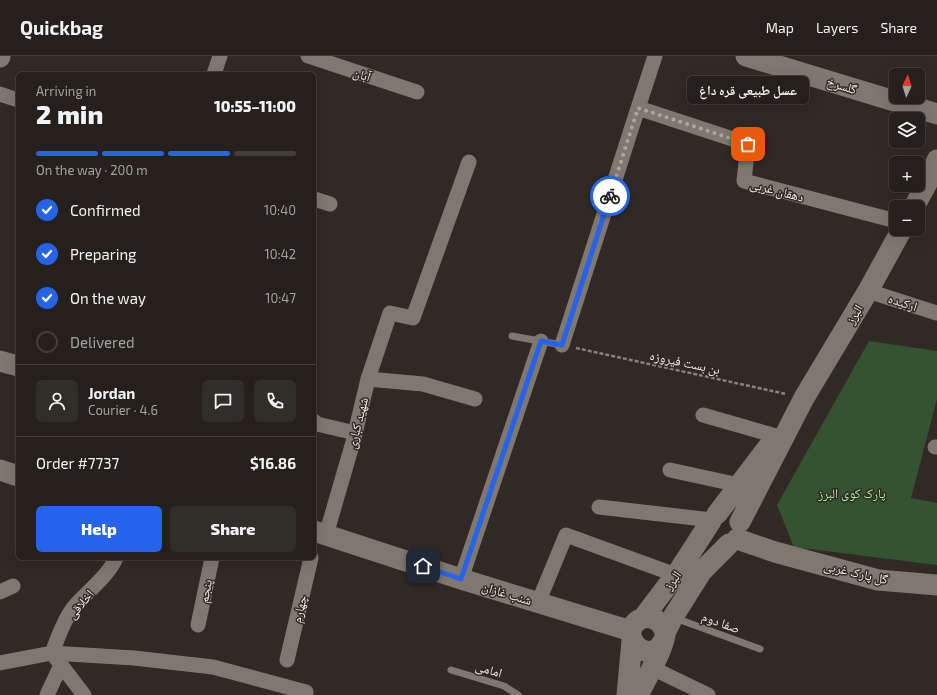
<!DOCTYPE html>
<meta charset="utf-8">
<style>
:root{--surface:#25201b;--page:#312d28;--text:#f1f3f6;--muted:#a3a3a3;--line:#423e3a;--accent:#2563eb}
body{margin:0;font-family:"Exo 2","Noto Naskh Arabic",sans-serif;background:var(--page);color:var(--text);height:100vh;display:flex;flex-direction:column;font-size:15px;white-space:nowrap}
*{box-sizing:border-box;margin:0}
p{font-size:13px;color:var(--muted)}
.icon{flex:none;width:22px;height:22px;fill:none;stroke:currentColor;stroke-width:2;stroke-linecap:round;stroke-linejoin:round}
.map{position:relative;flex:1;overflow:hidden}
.details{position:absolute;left:16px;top:16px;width:300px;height:488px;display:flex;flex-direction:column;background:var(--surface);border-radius:6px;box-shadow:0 4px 16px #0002,0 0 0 1px var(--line)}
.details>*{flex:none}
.needle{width:26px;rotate:4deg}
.buttons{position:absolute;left:889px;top:12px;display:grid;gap:8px}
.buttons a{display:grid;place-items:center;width:36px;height:36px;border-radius:6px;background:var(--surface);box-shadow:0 4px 16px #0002,0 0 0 1px var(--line);font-size:20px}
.pin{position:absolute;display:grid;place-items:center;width:34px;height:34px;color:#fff;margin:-17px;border-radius:8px;box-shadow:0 2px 6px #0006}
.courier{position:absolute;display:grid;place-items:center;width:40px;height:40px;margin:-20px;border:3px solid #2563eb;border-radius:50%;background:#fff;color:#222;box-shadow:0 1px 5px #0007}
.bubble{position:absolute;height:28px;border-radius:6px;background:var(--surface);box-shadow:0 4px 16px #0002,0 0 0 1px var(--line);font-size:13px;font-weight:800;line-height:28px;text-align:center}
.summary em{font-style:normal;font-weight:800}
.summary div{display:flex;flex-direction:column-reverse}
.summary{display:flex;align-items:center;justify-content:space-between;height:68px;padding:0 20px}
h1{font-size:26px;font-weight:800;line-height:30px}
.bar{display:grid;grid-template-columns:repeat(4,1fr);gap:6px 4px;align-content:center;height:48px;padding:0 20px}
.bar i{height:5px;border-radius:3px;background:var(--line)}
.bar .current{background:var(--accent)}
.bar p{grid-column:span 4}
.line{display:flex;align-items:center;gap:10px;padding:0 20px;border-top:1px solid var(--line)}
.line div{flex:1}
.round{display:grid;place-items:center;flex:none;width:42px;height:42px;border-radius:6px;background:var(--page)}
ol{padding:0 20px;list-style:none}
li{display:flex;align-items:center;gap:12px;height:44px}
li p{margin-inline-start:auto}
li .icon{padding:4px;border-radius:50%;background:var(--accent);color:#fff;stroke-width:4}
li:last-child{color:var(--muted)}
li i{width:22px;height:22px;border:2px solid var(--line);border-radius:50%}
.cta{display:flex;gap:8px;margin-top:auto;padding:8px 20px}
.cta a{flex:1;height:46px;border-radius:6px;background:var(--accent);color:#fff;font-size:16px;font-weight:800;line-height:46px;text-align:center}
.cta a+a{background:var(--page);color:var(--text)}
header{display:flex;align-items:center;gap:24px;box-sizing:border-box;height:56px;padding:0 20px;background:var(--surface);border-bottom:1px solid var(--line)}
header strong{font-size:19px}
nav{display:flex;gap:22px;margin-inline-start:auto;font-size:14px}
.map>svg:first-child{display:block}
</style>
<header>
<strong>Quickbag</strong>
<nav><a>Map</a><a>Layers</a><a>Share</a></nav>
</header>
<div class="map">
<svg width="937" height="639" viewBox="0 0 937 639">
<rect width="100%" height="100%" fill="#312a24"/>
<path fill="#345331" d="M869,285L937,295V343L911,442L937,447V509L794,491L777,449Z"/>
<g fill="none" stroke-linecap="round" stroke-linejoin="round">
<path stroke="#88827d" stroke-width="2.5" stroke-dasharray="4 2" stroke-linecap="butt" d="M576,292L786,338"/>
<path stroke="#807870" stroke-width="7" d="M512,280L562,289
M675,562L760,593
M451,614L504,630L518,639"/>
<path stroke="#807870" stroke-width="15" d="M308,0L417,36
M655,0L638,52L748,88L744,125L896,165
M214,18L220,0
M0,38L18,44
M314,143L330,148
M868,235L937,257
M562,289L638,52
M368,323L423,328L475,343
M703,359L776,380
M314,365L317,368L355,377
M935,391H937
M670,414L739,429
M599,451L712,464
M326,479L353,386L368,323L390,257L413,262L469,106
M461,523L541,285
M0,536L13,530
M538,547L566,479L676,519
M198,569L212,502
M52,597C58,582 63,565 73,552C87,535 107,522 116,502
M52,597L84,639
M287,604L311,502
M0,607L52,597L134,602L213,611L306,636
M652,612L708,639
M47,639L61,609"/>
<path stroke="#807870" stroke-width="21" d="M746,0L937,58
M0,1V0
M914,151L932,118L937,104
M0,305L18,310
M0,414L18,420
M717,458L768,391
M740,466L804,342L868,235L902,173
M314,475L461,523L631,575
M737,483L775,496L878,524L937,529
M643,562L680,513L711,465
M665,577L673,561L702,515L729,488
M627,639L632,585
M638,639C644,627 666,589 665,577C664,571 659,565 654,563C648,560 641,562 636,566C622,579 640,603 657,593C659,592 661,588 663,586"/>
</g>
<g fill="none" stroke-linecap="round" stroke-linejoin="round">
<path stroke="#aca7a2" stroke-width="4" stroke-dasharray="0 7.2" d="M610,140L638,52L748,88"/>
<path stroke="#2563eb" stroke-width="5" d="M423,510L461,523L541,285L562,289L610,140"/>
</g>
<g text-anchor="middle" stroke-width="3" stroke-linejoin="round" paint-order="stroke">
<g font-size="13" fill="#efebe6" stroke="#312a24">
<text transform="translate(362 18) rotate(18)" y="5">آبان</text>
<text transform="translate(842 29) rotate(17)" y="5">گلسرخ</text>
<text transform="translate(777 134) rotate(15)" y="5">دهقان غربی</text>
<text transform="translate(903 246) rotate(18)" y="5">ارکیده</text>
<text transform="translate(854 258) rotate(-59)" y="5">البرز</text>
<text transform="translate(685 306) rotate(12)" y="5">بن بست فیروزه</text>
<text transform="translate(357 367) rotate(-76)" y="5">شهید کباری</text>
<text transform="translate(856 516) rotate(13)" y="5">گل پارک غربی</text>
<text transform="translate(672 524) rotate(-54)" y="5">البرز</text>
<text transform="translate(205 535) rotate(-79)" y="5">پنجم</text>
<text transform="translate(507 537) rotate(17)" y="5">شنب غازان</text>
<text transform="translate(80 548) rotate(-50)" y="5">اخلاقی</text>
<text transform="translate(299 553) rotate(-77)" y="5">چهارم</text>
<text transform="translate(721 566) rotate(20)" y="5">صفا دوم</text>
<text transform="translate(489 613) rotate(17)" y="5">امامی</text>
</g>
<g font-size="13" fill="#a8f59f" stroke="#312a24">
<text x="852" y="442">پارک کوی البرز</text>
</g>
</g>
</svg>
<div class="buttons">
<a><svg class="needle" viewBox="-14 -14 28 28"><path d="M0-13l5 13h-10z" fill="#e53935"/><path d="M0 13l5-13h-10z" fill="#a3a3a3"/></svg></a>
<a><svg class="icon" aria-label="layers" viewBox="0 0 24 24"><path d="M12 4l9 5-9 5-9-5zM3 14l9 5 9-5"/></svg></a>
<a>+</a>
<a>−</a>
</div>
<div class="pin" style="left:748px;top:88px;background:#ea580c"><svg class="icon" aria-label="bag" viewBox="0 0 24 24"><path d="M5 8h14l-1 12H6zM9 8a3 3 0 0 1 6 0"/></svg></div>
<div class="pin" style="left:423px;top:510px;background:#1f2937"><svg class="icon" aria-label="home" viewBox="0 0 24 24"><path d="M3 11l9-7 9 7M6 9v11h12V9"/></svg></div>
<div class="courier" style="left:610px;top:140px"><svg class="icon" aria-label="bike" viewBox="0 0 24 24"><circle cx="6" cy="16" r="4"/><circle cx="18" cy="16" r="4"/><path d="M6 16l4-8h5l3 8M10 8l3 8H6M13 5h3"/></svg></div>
<div class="bubble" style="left:687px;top:20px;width:122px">عسل طبیعی قره داغ</div>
<section class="details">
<div class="summary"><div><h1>2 min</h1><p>Arriving in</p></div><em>10:55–11:00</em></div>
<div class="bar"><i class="current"></i><i class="current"></i><i class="current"></i><i></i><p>On the way · 200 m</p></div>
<ol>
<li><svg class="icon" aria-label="check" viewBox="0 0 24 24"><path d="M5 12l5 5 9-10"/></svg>Confirmed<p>10:40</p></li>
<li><svg class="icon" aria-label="check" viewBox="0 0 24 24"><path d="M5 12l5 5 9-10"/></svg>Preparing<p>10:42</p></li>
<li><svg class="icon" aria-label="check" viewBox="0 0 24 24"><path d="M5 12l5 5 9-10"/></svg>On the way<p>10:47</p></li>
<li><i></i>Delivered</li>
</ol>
<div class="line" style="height:72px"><a class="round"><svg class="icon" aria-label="person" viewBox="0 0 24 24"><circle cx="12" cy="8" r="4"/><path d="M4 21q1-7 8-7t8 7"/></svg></a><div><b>Jordan</b><p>Courier · 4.6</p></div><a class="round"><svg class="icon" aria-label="chat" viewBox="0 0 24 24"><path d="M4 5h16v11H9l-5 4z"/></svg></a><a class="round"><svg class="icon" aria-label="phone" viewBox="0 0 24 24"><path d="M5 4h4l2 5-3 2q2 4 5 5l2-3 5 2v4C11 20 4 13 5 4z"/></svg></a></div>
<div class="line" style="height:52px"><div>Order #7737</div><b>$16.86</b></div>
<div class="cta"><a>Help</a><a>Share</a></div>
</section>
</div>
